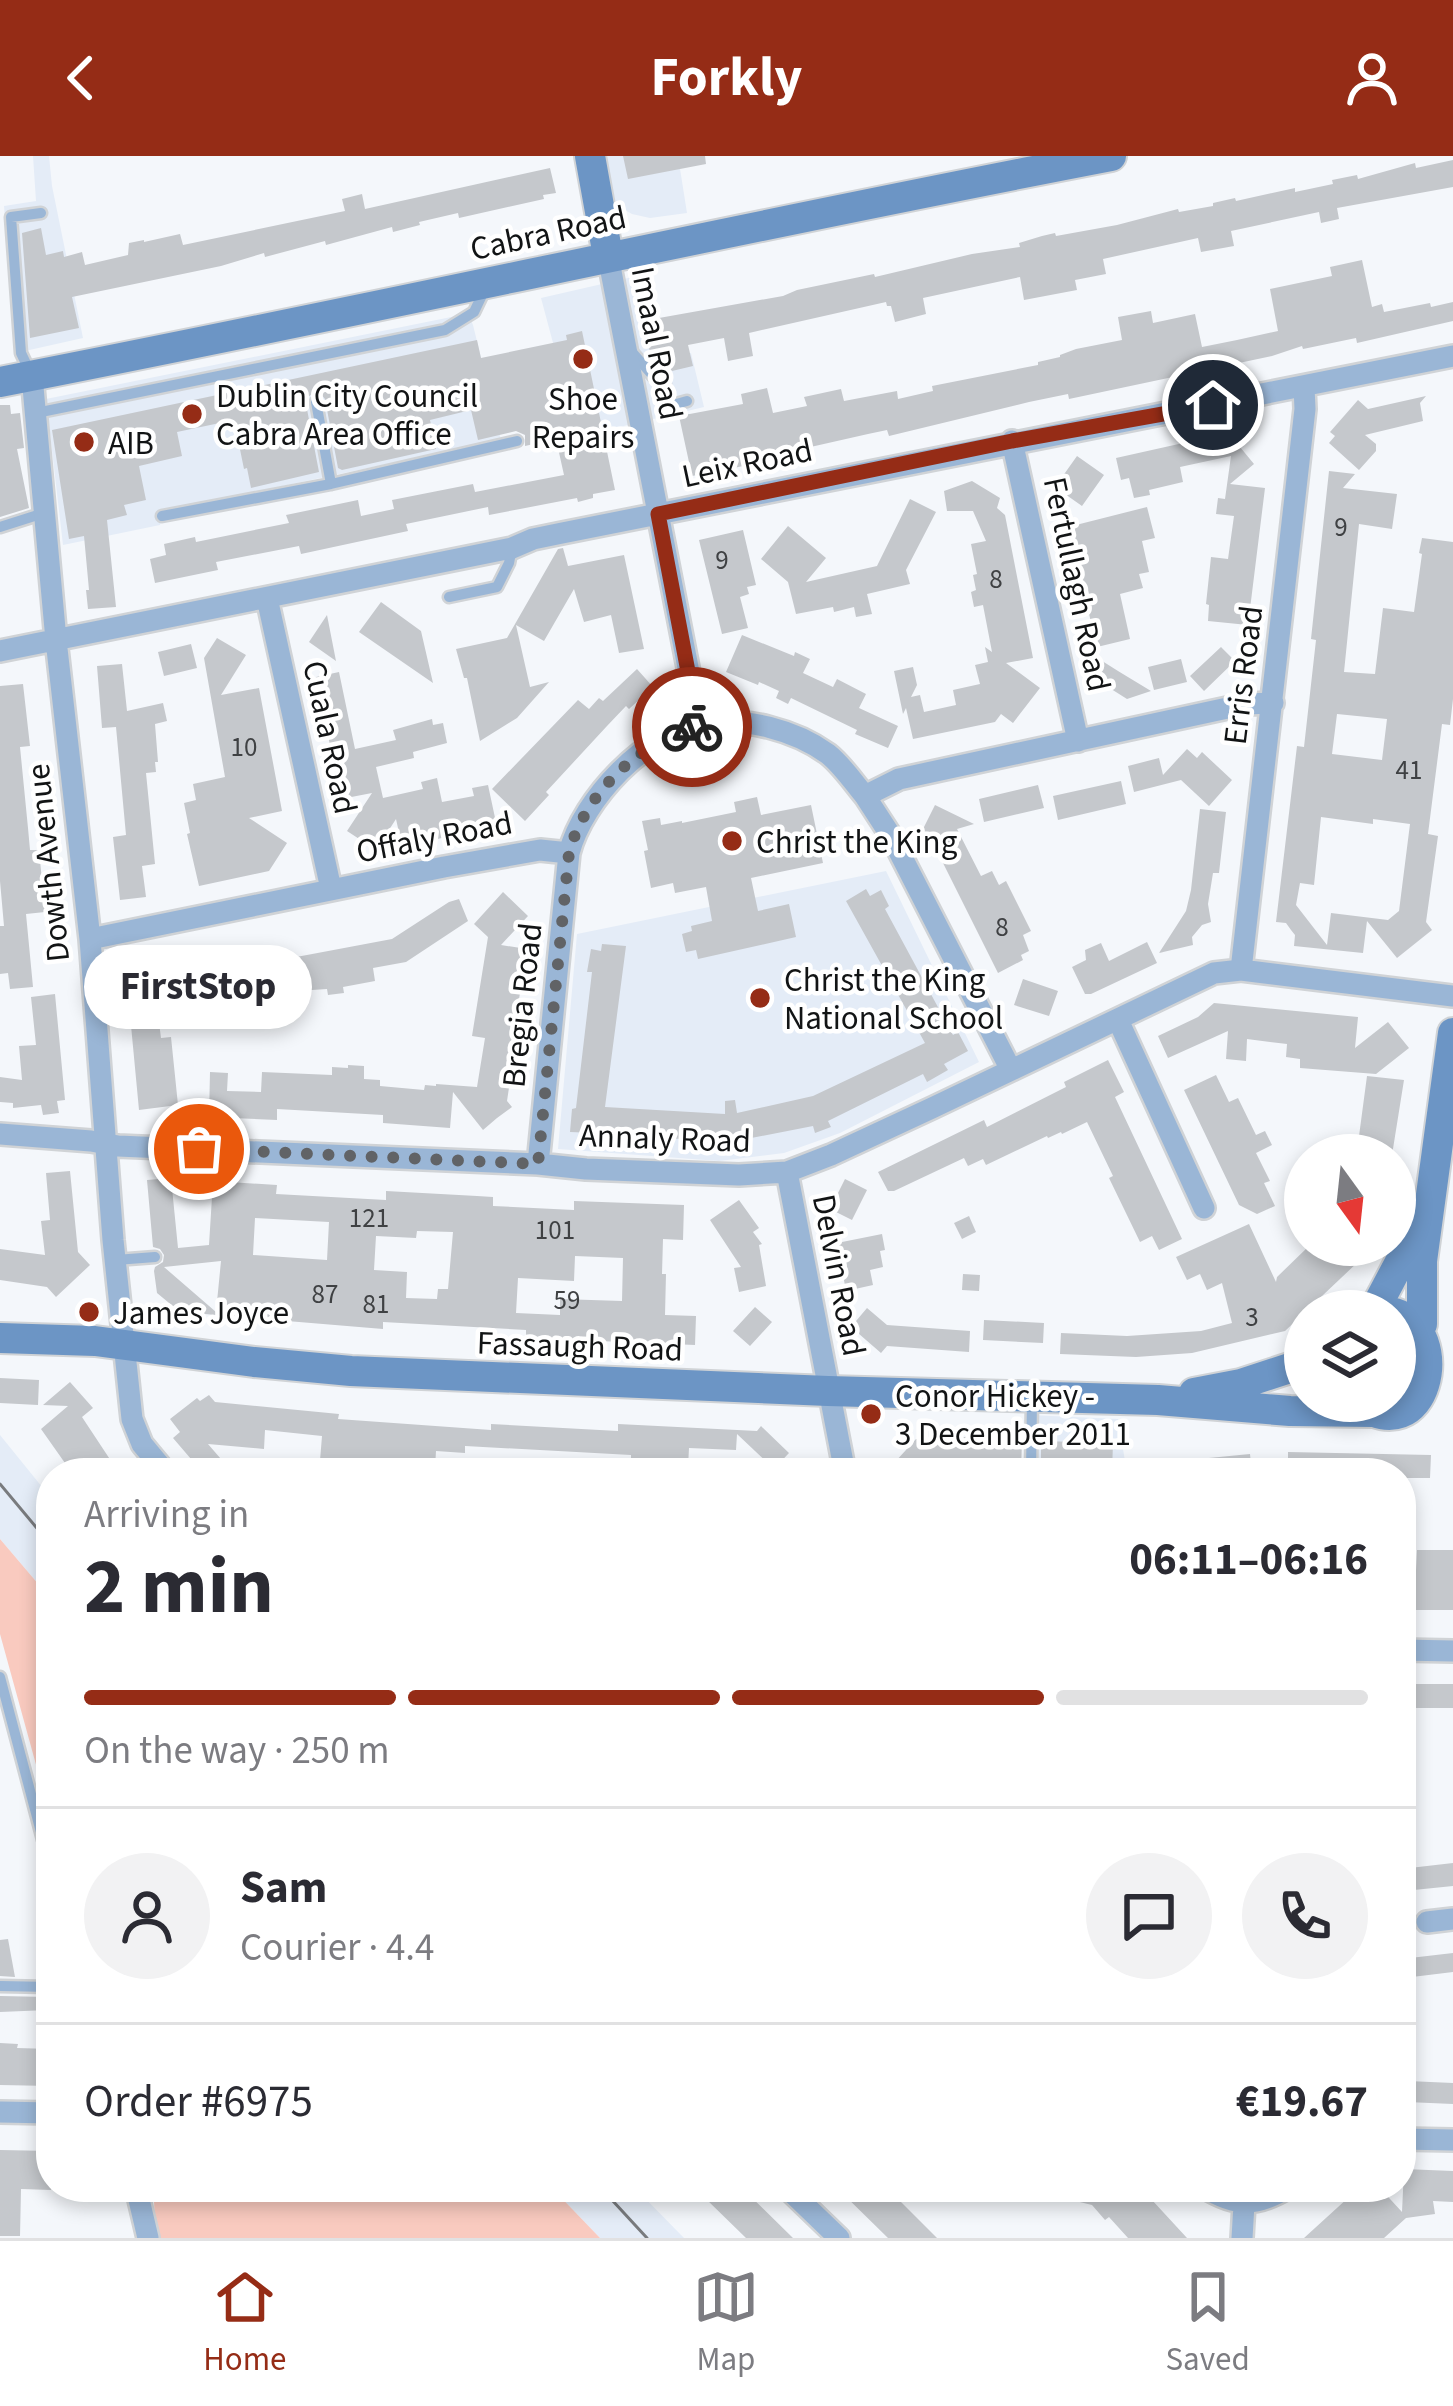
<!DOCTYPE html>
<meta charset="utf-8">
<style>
:root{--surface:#fff;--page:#f2f2f3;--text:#2b2b33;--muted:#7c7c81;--line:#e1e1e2;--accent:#952c16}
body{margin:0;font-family:"Source Sans 3",sans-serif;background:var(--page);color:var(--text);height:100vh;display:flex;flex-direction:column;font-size:45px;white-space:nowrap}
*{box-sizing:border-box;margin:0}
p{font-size:39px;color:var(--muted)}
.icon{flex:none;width:66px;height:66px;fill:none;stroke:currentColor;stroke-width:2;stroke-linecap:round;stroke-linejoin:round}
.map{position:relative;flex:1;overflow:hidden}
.details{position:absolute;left:36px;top:1302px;width:1380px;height:744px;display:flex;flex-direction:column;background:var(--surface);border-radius:48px;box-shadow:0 6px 18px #0003}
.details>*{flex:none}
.needle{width:78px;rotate:165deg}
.fabs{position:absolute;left:1284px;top:978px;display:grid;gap:24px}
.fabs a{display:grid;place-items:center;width:132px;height:132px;border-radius:50%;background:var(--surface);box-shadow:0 6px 18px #0003;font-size:60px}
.pin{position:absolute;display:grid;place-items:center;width:102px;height:102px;color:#fff;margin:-51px;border:6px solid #fff;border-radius:50%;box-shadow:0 3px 12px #0007}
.courier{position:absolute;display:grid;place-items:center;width:120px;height:120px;margin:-60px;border:9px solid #952c16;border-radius:50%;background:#fff;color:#222;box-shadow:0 3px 15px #0007}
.bubble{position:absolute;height:84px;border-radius:42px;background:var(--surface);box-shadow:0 6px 18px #0003;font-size:39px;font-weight:700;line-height:84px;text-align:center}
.summary em{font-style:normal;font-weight:700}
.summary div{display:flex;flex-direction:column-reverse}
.summary{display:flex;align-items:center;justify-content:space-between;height:204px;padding:0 48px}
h1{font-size:78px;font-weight:700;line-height:90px}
.bar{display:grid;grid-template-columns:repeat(4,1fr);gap:18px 12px;align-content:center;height:144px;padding:0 48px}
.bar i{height:15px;border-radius:9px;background:var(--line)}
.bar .active{background:var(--accent)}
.bar p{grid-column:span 4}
.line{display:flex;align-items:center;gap:30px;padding:0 48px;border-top:3px solid var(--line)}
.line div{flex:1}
.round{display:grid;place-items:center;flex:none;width:126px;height:126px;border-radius:63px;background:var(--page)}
header{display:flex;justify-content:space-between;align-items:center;height:156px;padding:0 48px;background:var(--accent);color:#fff;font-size:54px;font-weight:700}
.dock{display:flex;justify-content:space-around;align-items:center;height:168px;border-top:3px solid var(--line);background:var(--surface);font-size:33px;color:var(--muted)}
.dock a{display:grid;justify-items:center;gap:6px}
.dock .active{color:var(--accent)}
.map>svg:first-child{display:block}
</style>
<header><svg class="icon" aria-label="back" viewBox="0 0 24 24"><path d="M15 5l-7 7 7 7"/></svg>Forkly<svg class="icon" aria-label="person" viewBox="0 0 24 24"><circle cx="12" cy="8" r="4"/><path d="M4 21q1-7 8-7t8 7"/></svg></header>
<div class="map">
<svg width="1453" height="2082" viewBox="0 0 1453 2082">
<rect width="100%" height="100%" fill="#f4f7fb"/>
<path fill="#e4ecf7" d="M33,0H49L52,30L83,182L16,197L4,50L36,45Z
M606,0H678L687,57L650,62L632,58L616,49Z
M650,117L666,200L691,197L704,251L573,282L560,213L541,142Z
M461,159L470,162L473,169L501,284L164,355L160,369L63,389L46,243Z
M886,715L979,906L840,977L784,997L719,1005L558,993L577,778Z
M1029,1259L1118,1263L1127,1317H1028Z
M0,1279L51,1342V1443L0,1383Z
M551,2031H634L684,2082H600Z"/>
<path fill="#f9cabf" d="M0,1383L51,1443V1663L0,1478Z
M152,2031H551L600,2082H156C153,2064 156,2047 152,2031Z"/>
<path fill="#c5c8cc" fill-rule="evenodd" d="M623,0H705L706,8L628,23Z
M1453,4V31L1337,52L1339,63L1321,67L1319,56L1231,75L1234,90L1201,96L1198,82L1103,103L1106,118L1075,124L1077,134L1024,144L1020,121L923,142L926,158L895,166L891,150H887L886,146L749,177L753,200L728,205L724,182L688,189L693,210L672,215L667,210L663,193L650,196L644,166L659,164V162L783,140L797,134L874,118L875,121L972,98L1020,91L1019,87L1042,80L1055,77L1056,80L1117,69L1178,53L1179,56L1213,50V47L1235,42L1236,45L1295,32V36L1333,28L1332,24L1357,19L1358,23L1415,7L1416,12Z
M550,12L556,37L543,39L544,43L459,62L458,57L419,66L420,69L393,76L392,71L326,89L325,85L265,101L264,97L221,110L72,141L79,172L30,182L22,77L41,72L46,99L63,95L64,101L82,96L85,109L128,99L129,87L144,84V86L180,78L183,89L345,55L342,43L362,38L365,53Z
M1362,104L1372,151L1382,148L1384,156L1430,147L1431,151L1453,146V165L1357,187L1356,182L1303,193L1302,190L1272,200L1069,243L1068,238L1029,246L889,280L887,274L868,278L784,297L785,302L692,320L679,260L743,248L741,238L767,232L773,257L807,250L804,241L841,233L844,245L897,235L898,243L933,235L932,230L1038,209V206L1060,201V199L1076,193L1122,184L1118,161L1151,155L1153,167L1195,158L1202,191L1237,184L1278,175L1270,133L1332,120L1330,111Z
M582,175L615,334L593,338V342L578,346L577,342L489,359L488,351L406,368L408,375L301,398L299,390L216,406L218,414L155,427L150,403L166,399L164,388L195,381L196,386L269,371L289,367L286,359L358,344L361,360L394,353L392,344L473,328L475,336L564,319L556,283L525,290V279L516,275L478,284L471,254L430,264L436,293L342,314L338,312L325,243L320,237H313L307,242L306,248L319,316L251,332L247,312L244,313L234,264L177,276L182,300L139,310L146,344L124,349L127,359L107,364L116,451L88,453L86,434H89L84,380L69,383L52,274L477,184L481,202L567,184L566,179Z
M1426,240L1420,247L1423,265L1365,279L1376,288V295L1359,314L1329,287L1335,280L1330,276L1358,244L1368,253Z
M0,249H10L11,258L20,257L24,292L17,293L29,352L0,361Z
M1226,274L1254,308L1230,328L1265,332L1248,469L1208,465L1209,449L1206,448L1211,401L1228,403L1234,360L1216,358L1218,342L1225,343L1231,300L1180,311L1183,326L1149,334L1150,339L1134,342L1129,322L1121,324L1116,302L1219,279Z
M1077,300L1104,319L1082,350L1055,331Z
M1329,315L1355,318L1343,332L1397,338L1392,373L1359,368L1344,516L1375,518L1383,452L1414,456L1422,398L1419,397L1422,382L1453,386V543L1450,569L1442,568L1428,678L1438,680L1426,766L1432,774L1397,802L1367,765L1363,797L1294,790L1295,779L1291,774L1286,767L1276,766L1297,590L1304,591L1316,484L1311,483ZM1337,558L1387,563L1382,604L1332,598ZM1321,661L1373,668V663L1410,668L1399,755L1388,764L1331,757L1327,789L1296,749L1300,727L1314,729Z
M972,325L1000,342L997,352L1005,359L1033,502L1006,507L1040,532L1013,567L1001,558L995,566L913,583L906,552L903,558L894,515L913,511L917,529L911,541L920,539L924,556L956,549L953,534L980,528L975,509L988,506L985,491L992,496L983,449L974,451L971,436L976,434L973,419L977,418L971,388L986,385L973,355H947L944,335Z
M910,343L936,356L906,414L910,428L867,438L872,458L856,461L854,451L834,456L833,451L796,458L788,426L761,403L788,370L826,402L806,426L877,410Z
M1147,351L1155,382L1142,385L1149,416L1139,418L1143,432L1120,438L1130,483L1097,491L1068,371Z
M743,374L756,429L747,431L749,438L740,441L748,472L722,478L699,384Z
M563,392L568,410L624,399L644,493L619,497L611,459L584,466L574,433L544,485L516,469L530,531L549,526L517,562L480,585L467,522H464L456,493L507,482L558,393Z
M381,446L421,475L433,527L359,476Z
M327,459L336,505L309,486Z
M742,479L794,500L795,496L810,503L803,517L833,531L837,523L866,538L859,552L898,570L888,592L855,578L857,574L791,542L788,548L776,542L779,535L759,526L758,529L726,516Z
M217,482L246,499L221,539L259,532L282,655L249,662L287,687L269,715L199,730L187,678L190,677L184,647L196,644L193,628L225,621L204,502Z
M191,488L197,512L164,520L158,496Z
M1221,491L1235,505L1204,535L1190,520Z
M1099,503L1118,515L1151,535L1127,543L1089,519L1086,506Z
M1181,503L1187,526L1154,534L1148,511Z
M122,508L127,555L163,547L167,565L155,568L158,606H155L156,616L146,617L155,708L142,710L146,741L120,744L113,681L126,679L116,571L102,572L97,510Z
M637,513L653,531L629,553L626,550L607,570L546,636L549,639L525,665L492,633L578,544L589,553L599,542L603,545Z
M339,516L355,593L396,584L393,574L432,563L433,569L443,567L447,587L413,596L414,602L376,611L383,642L423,633L421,626L437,622L442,646L474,640L472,632L488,629L497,671L402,690L396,663L376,694L347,675L372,637L341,643L316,521Z
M23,528L30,590L20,591L28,672L30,694H39L45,756L26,758L33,831L10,833L8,817L0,818V770H4L0,725V530Z
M1187,593L1197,602L1202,596L1232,624L1209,650L1181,624L1134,636L1128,610L1159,602L1163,619Z
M1121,625L1126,648L1058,664L1053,640Z
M1038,629L1044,652L984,666L979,643Z
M757,641L761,659L811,649L823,707L751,722L758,755L789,748L796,781L698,803L696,794L686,796L682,778L692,775L691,770L712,765L706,731L675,737L673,727L651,732L644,695L648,694L642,665L660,662L661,669L682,665V667L736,656L734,646Z
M935,649L974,668L957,673L981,720L992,715L999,729L1006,725L1031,775L1023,779L1029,795L1021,799L1023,804L998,817L942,705L956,698L920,679Z
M1200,653L1226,656L1219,717H1213L1208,748L1211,766L1202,769L1192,781L1193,789L1159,797L1186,755L1191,734Z
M866,733L870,740L881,734L889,750L885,753L953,879L958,876L968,895L944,908L948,914L927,926L923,918L828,965L831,971L815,977L813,970L741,984L742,992L725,993V985L619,980L618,987L594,986V977L570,976L572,953L576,952L592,816H587L591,793L601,795L602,788L626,790L605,951L725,958V945L735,944L737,957L813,940L925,887L846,745Z
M503,736L528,760L501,789L527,793L506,925H510L507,945L512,951L497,962L483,974L453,936L450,972L383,967V959L277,953V964L209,961L210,916L228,917L227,935L261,936L262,916L332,919V911L348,912V909L364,910V923L380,924V930L424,934L425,929L436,930V928L477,931L485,882L472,880L488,781L474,768Z
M459,743L468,765L406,806L373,812L375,825L343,831L344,837L328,839L327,833L297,835L217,818L222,794L275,805L392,783L449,746Z
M1147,786L1157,807L1091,838H1085L1072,811L1086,804L1085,794L1101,787L1109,805Z
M151,803L161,882L171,881L178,949L139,954L125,806Z
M1023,823L1058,835L1049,860L1014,849Z
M55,838L65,944L57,945L59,957L43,959L41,949L13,952V947L0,946V921L22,924L19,890L36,889L31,841Z
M1214,847L1358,861L1355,892L1388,866L1409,892L1376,918L1300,912V903L1286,901L1287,888L1247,883L1246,905L1226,903L1228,875L1168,902L1158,880L1198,861Z
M1108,904L1124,936L1115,941L1182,1083L1159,1094L1152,1080L1140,1086L1109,1022L1113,1020L1087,966L1062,978L1061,976L1048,982L1047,980L986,1009L983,1003L968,1010L964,1002L894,1035H888L878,1016L984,964L987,971L1066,931L1064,926Z
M1216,919L1229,946L1238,942L1256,979L1265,975L1272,989L1256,997L1270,1025L1264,1027L1275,1050L1257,1058L1239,1049L1184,934Z
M1367,920L1404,924L1392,999H1352L1357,979L1359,980Z
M70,1015L78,1096L90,1109L56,1141L47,1131L0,1124V1093L45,1099L41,1065L50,1064L46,1017Z
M171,1022L178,1092L209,1089L213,1025L277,1029L276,1038L386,1044V1035L477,1040L493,1041V1050L574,1054V1045L684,1049L683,1084L663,1083L662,1118H666L665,1159L696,1160L695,1189L526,1182V1174L383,1166V1173L180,1156L157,1137L154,1115L155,1111L163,1106L164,1099L160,1093L153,1091L147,1024ZM255,1062L329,1066L327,1104L253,1099ZM417,1075L453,1076L448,1133H438L437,1143L406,1142L407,1116L374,1114L376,1080L416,1082ZM575,1100L623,1102L622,1145L560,1143V1159L516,1157L518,1122L574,1125ZM221,1105L216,1156L164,1111Z
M845,1023L867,1034L852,1064L830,1053Z
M739,1044L759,1072L753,1076L762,1088L759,1089L766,1130L739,1136L734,1112L741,1111L710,1064Z
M969,1060L976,1076L962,1083L954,1067Z
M1249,1068L1276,1126L1277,1121L1310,1089H1365L1359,1105L1285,1175L1192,1197L1136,1201L1060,1198L1061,1177L1127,1180L1201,1175L1232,1167L1222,1127L1207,1134L1200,1118L1187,1124L1176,1101Z
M882,1078L885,1094L880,1095L883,1111L870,1114L873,1129L846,1135L837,1087Z
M963,1118L980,1119L979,1135L962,1134Z
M755,1151L772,1166L750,1190L733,1175Z
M867,1152L887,1169L970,1175L969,1196L887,1190L881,1197L851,1171Z
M984,1164L1044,1167L1043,1187L983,1184Z
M0,1222L39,1224L38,1249L0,1247Z
M70,1226L93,1252L82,1261L119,1317H72L41,1273L68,1250L43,1249Z
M209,1239L215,1246L339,1258L338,1263L491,1274V1268L618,1275V1268L757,1275L761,1270L789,1297L774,1313L737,1278L736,1294L689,1292L688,1311L646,1308V1306L631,1305V1299L465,1290V1297L436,1295L435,1312L364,1307V1311L338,1310L337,1317H319L322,1280L265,1274L264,1293L208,1288L233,1317H203L173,1282L180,1276L170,1263L197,1242L200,1245Z
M935,1280L1022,1283L1021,1317H973V1310L920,1308L911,1317H894L895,1306L916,1283H935Z
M1041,1285L1113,1287L1112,1316L1041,1317Z
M1288,1296L1431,1299L1430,1322H1401V1317H1288Z
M1250,1298L1252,1317H1179L1178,1305Z
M1417,1394H1453V1454H1401V1434H1415Z
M1401,1528H1453V1552H1401Z
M1453,1707V1730L1404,1735L1401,1713Z
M8,1783L15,1821L0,1820V1784Z
M1453,1797V1816L1412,1821L1410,1802Z
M0,1840L48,1841V1854L0,1856Z
M0,1887L18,1888L17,1892L51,1893V1930L0,1929Z
M1408,1925L1453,1927V1948L1407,1946Z
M0,1994L51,1995V2034L21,2033L20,2080H0Z
M1404,2013L1453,2015V2046L1433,2045L1435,2058L1406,2062L1384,2082H1304L1360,2031H1379L1402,2056Z
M717,2031H741L793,2082H746L706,2043Z
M836,2031H886L937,2082H888Z
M1044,2031H1140L1187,2082H1128L1109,2061L1105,2064L1092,2049L1043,2037Z"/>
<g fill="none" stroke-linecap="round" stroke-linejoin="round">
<g stroke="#d0d3d6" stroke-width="15">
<path id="lane" d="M631,195L654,221L663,219L669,250L687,245
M31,218L21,197L11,61L41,57
M316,246L331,328
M36,257L445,174L474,156L485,133
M162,360L331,328L517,285
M0,371L44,357
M449,441L497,431L509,407L512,392
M116,1104L155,1101
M1031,1317L1032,1242
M0,1521L51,1714
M0,1830L51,1831"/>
</g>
<g stroke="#d0d3d6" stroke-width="26">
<path id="street" d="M608,100L699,568
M32,220L56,484L90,783L113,1084L132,1263L142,1288L166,1317
M1012,285L1078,585
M267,442L331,733
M0,495L512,392L533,383C839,320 1146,262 1453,200
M865,640L891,680L1011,914
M90,783L444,711L540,694L569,697C583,643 646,576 704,567C745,561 795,574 828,598C842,609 854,627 865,640L899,623L1246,548L1273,547
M1241,814L1305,253L1304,231
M1118,864L1204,1052
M0,978L91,985L118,990L538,1008L586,1013L739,1019L787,1016L831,999L932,952L1214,817L1241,814L1453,840
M538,1008L569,697
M787,1016L845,1317
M1401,1494L1453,1495
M1427,1766L1453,1763
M0,1956L51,1957
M1401,1983L1453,1984
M136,2031L148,2082
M786,2031L839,2082
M1204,2031C1236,2051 1256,2051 1289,2031
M1242,2082L1244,2048"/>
</g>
<g stroke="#d0d3d6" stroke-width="34">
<path id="secondary" d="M590,0L608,100
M0,226C371,154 740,71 1111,0
M1374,1155L1419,1070
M1422,1168V1105L1453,877
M0,1182L95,1185L254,1206L351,1215L828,1235L1158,1244L1290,1255L1373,1256
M1194,1237L1241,1228L1305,1207
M1356,1245C1428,1300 1453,1175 1395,1157"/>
</g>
<use href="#lane" stroke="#9ab6d6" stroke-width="10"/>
<use href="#street" stroke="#9ab6d6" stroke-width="21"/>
<use href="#secondary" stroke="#6c95c5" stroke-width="30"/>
<path stroke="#797b7e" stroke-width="3" d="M0,1328L51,1389
M600,2031L647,2082"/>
</g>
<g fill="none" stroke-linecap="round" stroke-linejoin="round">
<path stroke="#616366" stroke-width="12" stroke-dasharray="0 21.6" d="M199,993L538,1008L569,697C584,639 636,590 692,571"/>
<path stroke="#952c16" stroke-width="15" d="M692,571L698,568L658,358L1012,285L1213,249"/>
</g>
<g fill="#952c16" stroke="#fff" stroke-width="4.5">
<circle cx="583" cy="203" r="12"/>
<circle cx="192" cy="258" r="12"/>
<circle cx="84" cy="286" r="12"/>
<circle cx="732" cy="685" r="12"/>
<circle cx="760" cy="842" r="12"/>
<circle cx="89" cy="1156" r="12"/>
<circle cx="871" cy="1258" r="12"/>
</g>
<g text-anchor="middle" stroke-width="9" stroke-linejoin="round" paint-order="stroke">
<g font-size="27" fill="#3f4143">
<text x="1341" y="380">9</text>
<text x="722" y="413">9</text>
<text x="996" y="432">8</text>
<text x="244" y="600">10</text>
<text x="1409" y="623">41</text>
<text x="1002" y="780">8</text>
<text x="369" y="1071">121</text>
<text x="555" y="1083">101</text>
<text x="325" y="1147">87</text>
<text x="567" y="1153">59</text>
<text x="376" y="1157">81</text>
<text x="1252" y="1170">3</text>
</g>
<g font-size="33" fill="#121415" stroke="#fff">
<text transform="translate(548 76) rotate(-12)" y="12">Cabra Road</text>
<text transform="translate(658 187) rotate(79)" y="12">Imaal Road</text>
<text transform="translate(747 306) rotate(-12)" y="12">Leix Road</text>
<text transform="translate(1078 428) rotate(78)" y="12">Fertullagh Road</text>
<text transform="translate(1242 519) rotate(-83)" y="12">Erris Road</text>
<text transform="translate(331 581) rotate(78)" y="12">Cuala Road</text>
<text transform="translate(434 680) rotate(-11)" y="12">Offaly Road</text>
<text transform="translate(47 707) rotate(-96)" y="12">Dowth Avenue</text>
<text transform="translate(521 849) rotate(-84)" y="12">Bregia Road</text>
<text transform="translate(665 981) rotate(2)" y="12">Annaly Road</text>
<text transform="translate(840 1119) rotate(79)" y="12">Delvin Road</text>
<text transform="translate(580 1189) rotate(2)" y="12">Fassaugh Road</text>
</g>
<g font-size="33" fill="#121415" stroke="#fff" text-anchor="start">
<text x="216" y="251">Dublin City Council<tspan x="216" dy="38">Cabra Area Office</tspan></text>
<text x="583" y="254" text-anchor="middle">Shoe<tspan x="583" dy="38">Repairs</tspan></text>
<text x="108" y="298">AIB</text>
<text x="756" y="697">Christ the King</text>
<text x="784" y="835">Christ the King<tspan x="784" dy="38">National School</tspan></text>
<text x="113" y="1168">James Joyce</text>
<text x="895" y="1251">Conor Hickey -<tspan x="895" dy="38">3 December 2011</tspan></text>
</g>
</g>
</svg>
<div class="fabs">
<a><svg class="needle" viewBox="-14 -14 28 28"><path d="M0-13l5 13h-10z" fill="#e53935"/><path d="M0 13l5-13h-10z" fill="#7c7c81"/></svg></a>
<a><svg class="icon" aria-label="layers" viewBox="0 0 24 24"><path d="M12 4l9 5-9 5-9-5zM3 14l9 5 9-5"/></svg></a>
</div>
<div class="pin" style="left:199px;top:993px;background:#ea580c"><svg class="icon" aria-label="bag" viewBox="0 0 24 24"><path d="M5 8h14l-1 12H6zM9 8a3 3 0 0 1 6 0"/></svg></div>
<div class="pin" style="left:1213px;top:249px;background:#1f2937"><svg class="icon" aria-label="home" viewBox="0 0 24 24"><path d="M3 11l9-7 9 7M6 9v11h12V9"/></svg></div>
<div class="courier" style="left:692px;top:571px"><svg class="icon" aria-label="bike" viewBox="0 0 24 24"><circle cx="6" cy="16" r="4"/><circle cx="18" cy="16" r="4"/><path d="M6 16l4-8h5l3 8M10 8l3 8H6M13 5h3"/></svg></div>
<div class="bubble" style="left:84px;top:789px;width:228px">FirstStop</div>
<section class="details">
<div class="summary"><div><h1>2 min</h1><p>Arriving in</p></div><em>06:11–06:16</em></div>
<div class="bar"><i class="active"></i><i class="active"></i><i class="active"></i><i></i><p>On the way · 250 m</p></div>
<div class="line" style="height:216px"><a class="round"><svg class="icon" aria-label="person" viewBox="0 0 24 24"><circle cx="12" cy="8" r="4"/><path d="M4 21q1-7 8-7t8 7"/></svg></a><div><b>Sam</b><p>Courier · 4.4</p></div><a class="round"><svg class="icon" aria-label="chat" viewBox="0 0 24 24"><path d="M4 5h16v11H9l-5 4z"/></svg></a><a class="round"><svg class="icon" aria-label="phone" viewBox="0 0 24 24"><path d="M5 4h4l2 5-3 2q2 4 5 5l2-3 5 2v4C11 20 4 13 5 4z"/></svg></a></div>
<div class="line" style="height:156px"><div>Order #6975</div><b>€19.67</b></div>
</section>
</div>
<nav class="dock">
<a class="active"><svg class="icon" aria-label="home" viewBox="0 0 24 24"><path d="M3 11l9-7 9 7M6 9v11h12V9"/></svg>Home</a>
<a><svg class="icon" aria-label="map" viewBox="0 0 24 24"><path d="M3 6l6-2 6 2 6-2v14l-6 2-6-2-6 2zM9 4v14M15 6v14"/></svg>Map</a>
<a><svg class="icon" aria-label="saved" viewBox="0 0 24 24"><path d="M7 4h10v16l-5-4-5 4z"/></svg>Saved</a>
</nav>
